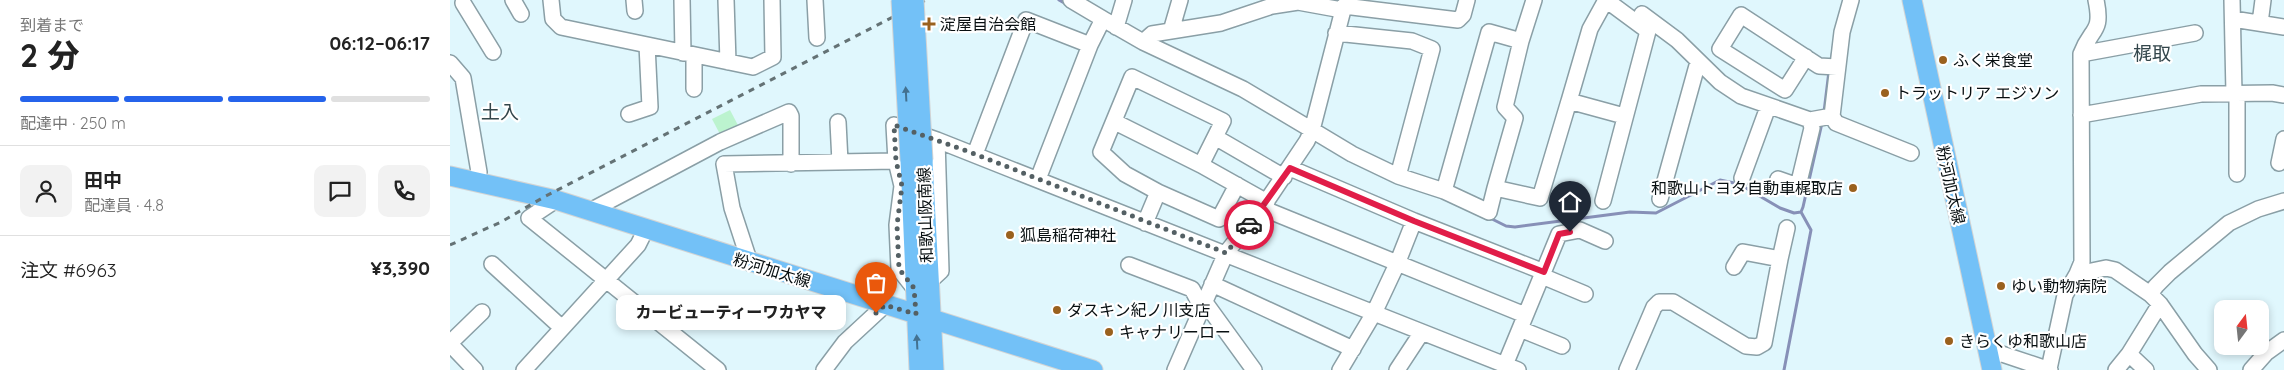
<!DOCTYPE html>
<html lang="ja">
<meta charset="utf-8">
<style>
:root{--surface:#fff;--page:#f2f2f2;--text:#222;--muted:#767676;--line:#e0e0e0;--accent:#2563eb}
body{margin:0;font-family:Quicksand,"Noto Sans JP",sans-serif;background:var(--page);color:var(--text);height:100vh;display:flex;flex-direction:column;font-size:19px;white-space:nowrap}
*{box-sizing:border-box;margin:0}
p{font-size:16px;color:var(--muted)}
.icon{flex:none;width:28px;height:28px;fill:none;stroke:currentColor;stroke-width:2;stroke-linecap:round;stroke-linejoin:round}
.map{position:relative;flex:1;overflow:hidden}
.panel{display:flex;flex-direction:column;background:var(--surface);width:450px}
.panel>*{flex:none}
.needle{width:32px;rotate:15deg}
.tools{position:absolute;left:1764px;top:300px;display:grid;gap:10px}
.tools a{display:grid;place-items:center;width:55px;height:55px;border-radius:10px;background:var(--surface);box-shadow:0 2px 8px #0003;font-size:25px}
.pin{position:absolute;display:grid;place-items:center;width:42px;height:42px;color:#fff;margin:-51px -21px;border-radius:50% 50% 50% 0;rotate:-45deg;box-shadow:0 0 5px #0007}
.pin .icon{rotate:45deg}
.courier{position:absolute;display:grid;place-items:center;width:50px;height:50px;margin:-25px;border:4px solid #e11d48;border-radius:50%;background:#fff;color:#222;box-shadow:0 1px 6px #0007}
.bubble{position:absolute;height:35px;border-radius:10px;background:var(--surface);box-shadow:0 2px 8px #0003;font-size:16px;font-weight:800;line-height:35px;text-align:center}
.overview em{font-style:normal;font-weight:800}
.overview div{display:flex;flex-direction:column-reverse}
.overview{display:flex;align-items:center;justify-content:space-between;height:85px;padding:0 20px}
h1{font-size:32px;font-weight:800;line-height:38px}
.bar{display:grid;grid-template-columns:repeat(4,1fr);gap:8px 5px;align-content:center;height:60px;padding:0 20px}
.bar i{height:6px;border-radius:4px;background:var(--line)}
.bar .active{background:var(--accent)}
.bar p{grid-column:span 4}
.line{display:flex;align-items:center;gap:12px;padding:0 20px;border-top:1px solid var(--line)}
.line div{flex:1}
.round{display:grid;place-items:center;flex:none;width:52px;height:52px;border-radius:10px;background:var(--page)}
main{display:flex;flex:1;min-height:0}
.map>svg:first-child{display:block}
</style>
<main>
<section class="panel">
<div class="overview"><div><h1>2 分</h1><p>到着まで</p></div><em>06:12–06:17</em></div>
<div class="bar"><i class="active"></i><i class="active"></i><i class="active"></i><i></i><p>配達中 · 250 m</p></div>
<div class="line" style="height:90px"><a class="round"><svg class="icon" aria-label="person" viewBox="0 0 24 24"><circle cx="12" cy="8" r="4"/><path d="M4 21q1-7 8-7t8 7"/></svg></a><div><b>田中</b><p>配達員 · 4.8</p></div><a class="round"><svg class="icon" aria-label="chat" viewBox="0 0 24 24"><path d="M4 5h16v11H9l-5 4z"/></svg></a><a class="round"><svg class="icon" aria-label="phone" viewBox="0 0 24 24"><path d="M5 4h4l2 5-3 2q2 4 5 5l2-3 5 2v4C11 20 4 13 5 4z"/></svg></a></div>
<div class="line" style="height:65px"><div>注文 #6963</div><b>¥3,390</b></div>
</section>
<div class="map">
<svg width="1834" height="370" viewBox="0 0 1834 370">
<rect width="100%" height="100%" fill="#e0f7fd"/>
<path fill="#bcf3cf" d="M280,110L290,129L272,138L262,119Z"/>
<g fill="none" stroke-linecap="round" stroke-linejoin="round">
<path stroke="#8790b7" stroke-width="3" d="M609,0L616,4
M1381,62L1385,36
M1374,112L1379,71
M1351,212L1353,207L1372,123
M1038,217L1056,226L1065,227L1180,212L1206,213L1270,180L1289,184L1330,208L1344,213L1351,212
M1334,370L1361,230L1351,212"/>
<g stroke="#8a9fa6" stroke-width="18">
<path id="minor" d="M63,0L71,14
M101,0L103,19L111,27L303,67L323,57L322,0
M184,0L185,11
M232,0L233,53
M276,0L278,62
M365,0L367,38
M621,0L653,19
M1401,0L1392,32L1382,116L1386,123L1461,153
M1782,0L1784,94
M13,3L43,52
M1192,14L1227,40L1270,82L1291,96L1360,120L1382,116
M1783,19L1834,27
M1810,23L1813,0
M666,27L674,0
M721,31L730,0
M886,33L962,41L982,49L948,176L902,154L862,130L894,6L1008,20L1013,15L1017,0
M1071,41L1055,107L1065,118L1045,188L1090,198L1119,101
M693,42L793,89L862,130L857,141L812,208L776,253L725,370
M640,45L653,19L693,42L702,34L771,23L822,6L848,2L892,10
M1631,54L1745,33
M244,55V89
M1356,57L1335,90L1270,49L1291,15L1369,66L1387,67
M0,63L13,78L29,172L28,181
M179,114L200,107L197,45
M1631,115L1751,94L1822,93L1834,95
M388,122L390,162
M665,122L751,165
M765,137L751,165L817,202
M487,140L1068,370
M525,154L576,20L640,45L588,179
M1829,163L1834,139
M840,168L964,221L1094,272
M1787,174V94
M948,176L994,191L1039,212L1045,188
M1292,178L1318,107
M1328,179L1348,186L1362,128L1360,120
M994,191L1039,32L1071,41L1084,0
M708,192L675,174L651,152L682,77L773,121L765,137L834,177
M1210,199L1248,62
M106,200L79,218L268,370
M1153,201L1198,31L1156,0L1140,29L1119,101L1174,116
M812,208L1075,315
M140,211L270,142L339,112L341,116V164
M695,223L708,192L769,219L787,185
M1330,259L1337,228
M300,263L282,208L274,164L446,161
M42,264L112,328
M679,265L742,289L752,308
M1627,274L1656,268L1665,270L1700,294L1710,304L1745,354L1759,370
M1092,276L1135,294
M762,284L903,349
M464,288L449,269L447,225L452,186L446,161L444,125L487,140L491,271L478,283
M1700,294L1706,286L1720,272L1779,223L1808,209L1834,201
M754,301L804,370
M1070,329L1112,346
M0,343L32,312
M0,344L25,370
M1679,354L1696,370
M1538,355L1552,354L1600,370
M1055,365L1109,234L1130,230L1155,241
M1599,369L1615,295L1627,274L1632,262L1631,54C1641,27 1653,34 1646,0
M74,370L188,245L196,229
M374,370L395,342L435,305
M890,370L924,313L947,264L964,221
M947,370L972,332
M1177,370L1204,307L1209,302H1223L1296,346L1307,347L1314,343L1330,259L1293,252L1284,267
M1666,370L1679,354L1710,304
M1801,370L1816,353L1834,340"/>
</g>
<g stroke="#d3d4d4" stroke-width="21">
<path id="major" d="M1462,0L1542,370
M460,160L469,370
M473,160L484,370
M0,176L106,200L643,370"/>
</g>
<use href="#minor" stroke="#fff" stroke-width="15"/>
<use href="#major" stroke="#73c1f7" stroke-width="19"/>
<path stroke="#647275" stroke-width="3" stroke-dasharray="6 6" stroke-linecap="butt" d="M0,245L51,222L94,197L476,0"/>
<g stroke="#d3d4d4" stroke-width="21" stroke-linecap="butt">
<path id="major-bridge" d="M451,0L460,160
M464,0L473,160"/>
</g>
<use href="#major-bridge" stroke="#73c1f7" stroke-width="19"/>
</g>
<defs><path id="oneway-solid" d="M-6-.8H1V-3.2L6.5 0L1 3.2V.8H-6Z" transform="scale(1.25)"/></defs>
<g fill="#437190">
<use href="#oneway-solid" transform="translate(456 94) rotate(-93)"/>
<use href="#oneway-solid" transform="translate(467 342) rotate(-93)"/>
</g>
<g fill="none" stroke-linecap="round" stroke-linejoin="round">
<path stroke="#546064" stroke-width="5" stroke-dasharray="0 9" d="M426,313L435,305L466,314L464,288L449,269L447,225L452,186L446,161L444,125L525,154L776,253L799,225"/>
<path stroke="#e11d48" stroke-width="6" d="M799,225L840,168L964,221L1094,272L1109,234L1120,232"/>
</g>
<g fill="#9a611e" stroke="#fff" stroke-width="2">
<path d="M476.5 16.5h5v5h5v5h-5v5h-5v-5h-5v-5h5z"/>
<circle cx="1493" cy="60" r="5"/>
<circle cx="1435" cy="93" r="5"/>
<circle cx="1403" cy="188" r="5"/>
<circle cx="560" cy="235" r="5"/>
<circle cx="1551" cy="286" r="5"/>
<circle cx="607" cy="310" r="5"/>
<circle cx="659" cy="332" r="5"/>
<circle cx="1499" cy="341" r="5"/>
</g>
<g text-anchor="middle" stroke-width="4.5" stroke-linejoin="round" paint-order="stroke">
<g font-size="16" fill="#080f11" stroke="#fff" text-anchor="start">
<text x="490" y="30">淀屋自治会館</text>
<text x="1503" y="66">ふく栄食堂</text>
<text x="1445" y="99">トラットリア エジソン</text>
<text x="1393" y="194" text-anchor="end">和歌山トヨタ自動車梶取店</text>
<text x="570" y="241">狐島稲荷神社</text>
<text x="1561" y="292">ゆい動物病院</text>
<text x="617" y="316">ダスキン紀ノ川支店</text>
<text x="669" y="338">キャナリーロー</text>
<text x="1509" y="347">きらくゆ和歌山店</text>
</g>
<g font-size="16" fill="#080f11" stroke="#fff">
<text transform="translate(1501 185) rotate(77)" y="6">粉河加太線</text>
<text transform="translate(475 215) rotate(-92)" y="6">和歌山阪南線</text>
<text transform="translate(322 270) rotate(17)" y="6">粉河加太線</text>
</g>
<g font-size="19" fill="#33464b" stroke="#fff">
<text x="1702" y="60">梶取</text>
<text x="50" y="119">土入</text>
</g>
</g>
</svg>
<div class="tools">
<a><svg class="needle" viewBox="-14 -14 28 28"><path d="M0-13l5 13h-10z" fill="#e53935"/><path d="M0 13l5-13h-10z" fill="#767676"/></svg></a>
</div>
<div class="pin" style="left:426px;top:313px;background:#ea580c"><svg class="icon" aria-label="bag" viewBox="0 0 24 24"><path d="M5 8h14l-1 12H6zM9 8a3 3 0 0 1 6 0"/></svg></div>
<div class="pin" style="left:1120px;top:232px;background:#1f2937"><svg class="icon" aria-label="home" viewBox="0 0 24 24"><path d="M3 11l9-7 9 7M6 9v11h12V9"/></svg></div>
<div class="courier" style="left:799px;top:225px"><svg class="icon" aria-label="car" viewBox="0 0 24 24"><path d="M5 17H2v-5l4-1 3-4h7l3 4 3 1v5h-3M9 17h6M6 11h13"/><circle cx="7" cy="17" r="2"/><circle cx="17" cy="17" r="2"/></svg></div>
<div class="bubble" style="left:166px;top:295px;width:230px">カービューティーワカヤマ</div>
</div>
</main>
